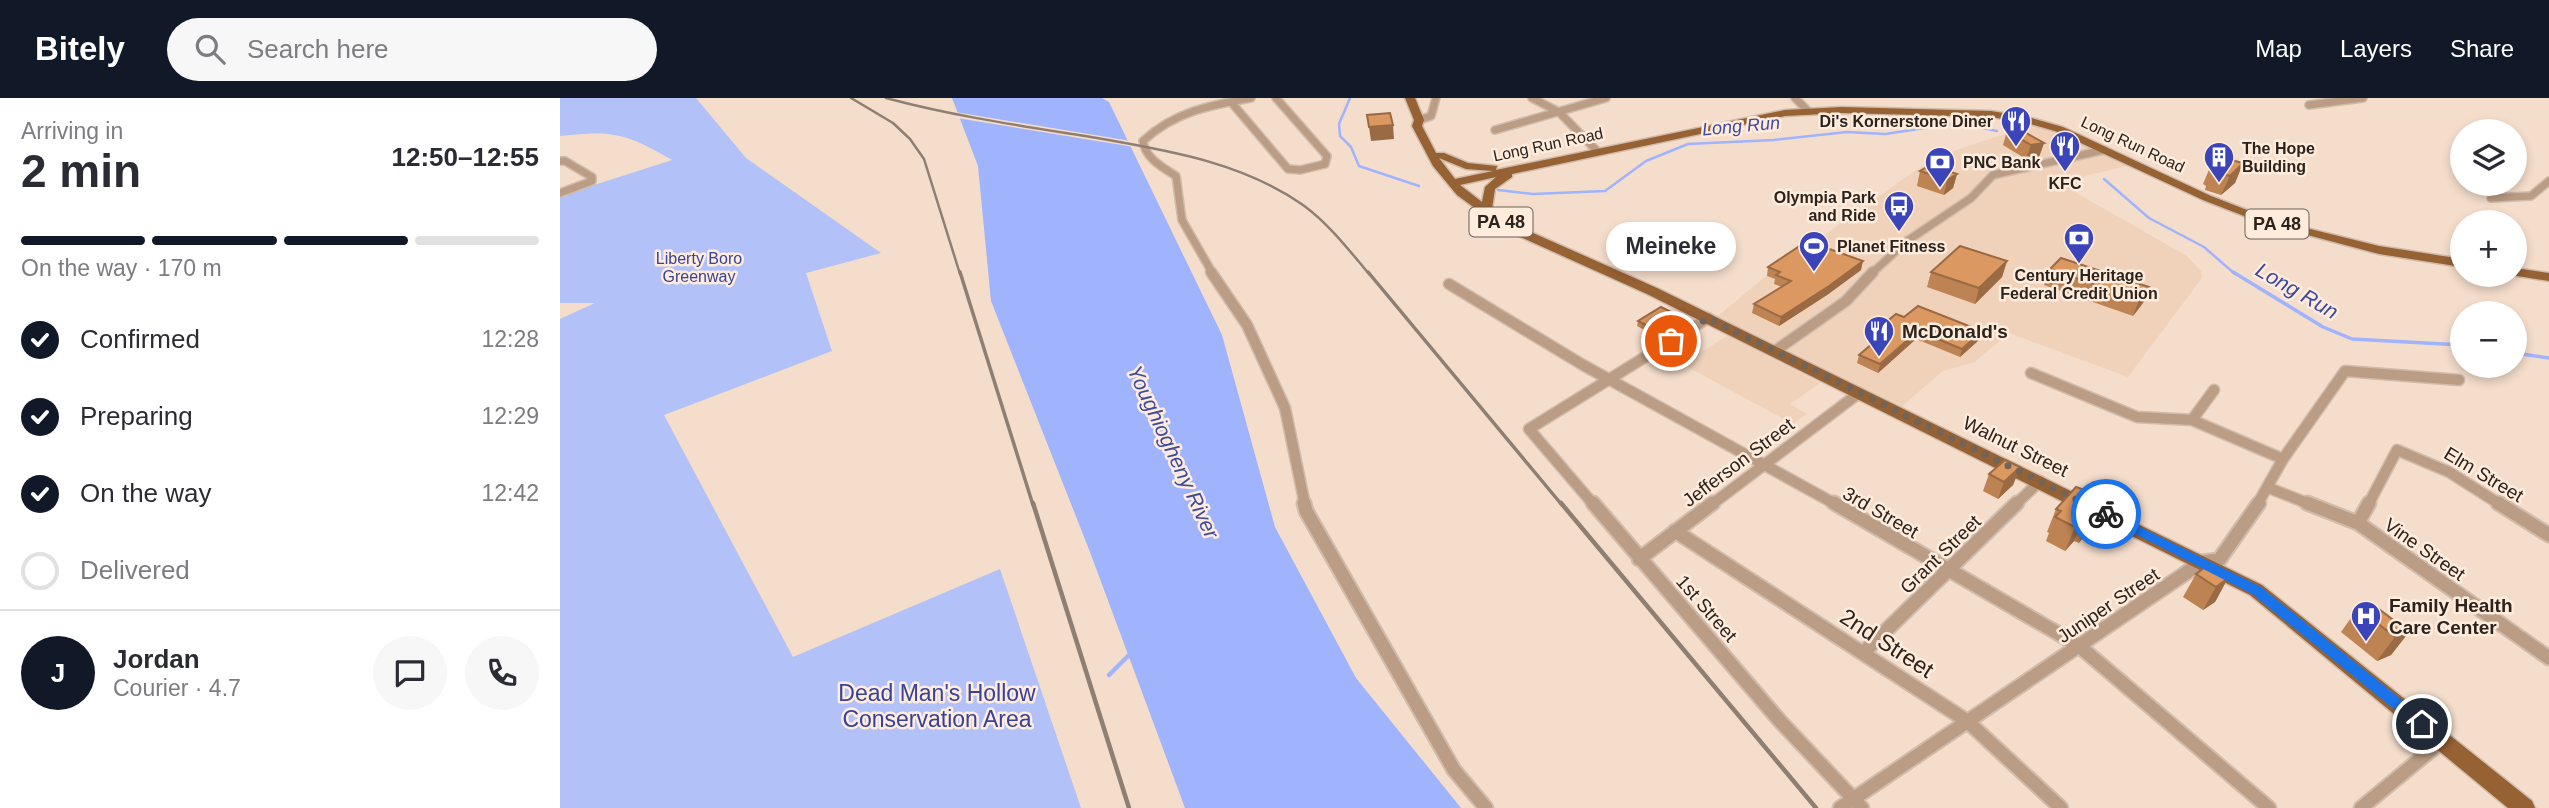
<!DOCTYPE html>
<meta charset="utf-8">
<style>
:root{--surface:#fff;--page:#f7f7f7;--text:#2b2b33;--muted:#7c7c81;--line:#e1e1e2;--accent:#111827}
body{margin:0;font-family:Helvetica,sans-serif;background:var(--page);color:var(--text);height:100vh;display:flex;flex-direction:column;font-size:26px;white-space:nowrap}
*{box-sizing:border-box;margin:0}
p{font-size:23px;color:var(--muted)}
.icon{flex:none;width:38px;height:38px;fill:none;stroke:currentColor;stroke-width:2;stroke-linecap:round;stroke-linejoin:round}
.map{position:relative;flex:1;overflow:hidden}
.panel{display:flex;flex-direction:column;background:var(--surface);width:560px}
.panel>*{flex:none}
.buttons{position:absolute;left:1890px;top:21px;display:grid;gap:14px}
.buttons a{display:grid;place-items:center;width:77px;height:77px;border-radius:50%;background:var(--surface);box-shadow:0 4px 10px #0003;font-size:35px}
.pin{position:absolute;display:grid;place-items:center;width:60px;height:60px;color:#fff;margin:-30px;border:4px solid #fff;border-radius:50%;box-shadow:0 2px 7px #0007}
.courier{position:absolute;display:grid;place-items:center;width:70px;height:70px;margin:-35px;border:5px solid #1a73e8;border-radius:50%;background:#fff;color:#222;box-shadow:0 2px 9px #0007}
.bubble{position:absolute;height:49px;border-radius:24px;background:var(--surface);box-shadow:0 4px 10px #0003;font-size:23px;font-weight:700;line-height:49px;text-align:center}
.summary em{font-style:normal;font-weight:700}
.summary div{display:flex;flex-direction:column-reverse}
.summary{display:flex;align-items:center;justify-content:space-between;height:119px;padding:0 21px}
h1{font-size:46px;font-weight:700;line-height:52px}
.bar{display:grid;grid-template-columns:repeat(4,1fr);gap:10px 7px;align-content:center;height:84px;padding:0 21px}
.bar i{height:9px;border-radius:5px;background:var(--line)}
.bar .active{background:var(--accent)}
.bar p{grid-column:span 4}
.line{display:flex;align-items:center;gap:18px;padding:0 21px;border-top:2px solid var(--line)}
.line div{flex:1}
.round{display:grid;place-items:center;flex:none;width:74px;height:74px;border-radius:37px;background:var(--page)}
ol{padding:0 21px;list-style:none}
li{display:flex;align-items:center;gap:21px;height:77px}
li p{margin-inline-start:auto}
li .icon{padding:7px;border-radius:50%;background:var(--accent);color:#fff;stroke-width:4}
li:last-child{color:var(--muted)}
li i{width:38px;height:38px;border:4px solid var(--line);border-radius:50%}
header{display:flex;align-items:center;gap:42px;box-sizing:border-box;height:98px;padding:0 35px;background:var(--accent);color:#fff}
header strong{font-size:33px}
nav{display:flex;gap:38px;margin-inline-start:auto;font-size:24px}
.search{width:490px;height:63px;background:var(--page);display:flex;align-items:center;gap:18px;box-sizing:border-box;padding:0 24px;border-radius:38px;color:var(--muted);font-size:26px}
main{display:flex;flex:1;min-height:0}
.map>svg:first-child{display:block}
</style>
<header>
<strong>Bitely</strong>
<div class="search"><svg class="icon" aria-label="search" viewBox="0 0 24 24"><circle cx="10" cy="10" r="6"/><path d="M15 15l6 6"/></svg>Search here</div>
<nav><a>Map</a><a>Layers</a><a>Share</a></nav>
</header>
<main>
<section class="panel">
<div class="summary"><div><h1>2 min</h1><p>Arriving in</p></div><em>12:50–12:55</em></div>
<div class="bar"><i class="active"></i><i class="active"></i><i class="active"></i><i></i><p>On the way · 170 m</p></div>
<ol>
<li><svg class="icon" aria-label="check" viewBox="0 0 24 24"><path d="M5 12l5 5 9-10"/></svg>Confirmed<p>12:28</p></li>
<li><svg class="icon" aria-label="check" viewBox="0 0 24 24"><path d="M5 12l5 5 9-10"/></svg>Preparing<p>12:29</p></li>
<li><svg class="icon" aria-label="check" viewBox="0 0 24 24"><path d="M5 12l5 5 9-10"/></svg>On the way<p>12:42</p></li>
<li><i></i>Delivered</li>
</ol>
<div class="line" style="height:126px"><b class="round" style="background:var(--accent);color:#fff">J</b><div><b>Jordan</b><p>Courier · 4.7</p></div><a class="round"><svg class="icon" aria-label="chat" viewBox="0 0 24 24"><path d="M4 5h16v11H9l-5 4z"/></svg></a><a class="round"><svg class="icon" aria-label="phone" viewBox="0 0 24 24"><path d="M5 4h4l2 5-3 2q2 4 5 5l2-3 5 2v4C11 20 4 13 5 4z"/></svg></a></div>
</section>
<div class="map">
<svg width="1989" height="710" viewBox="0 0 1989 710">
<rect width="100%" height="100%" fill="#f5ddcb"/>
<path fill="#f0d2bb" d="M1462,24L1494,33L1567,68L1525,78L1511,92L1627,158L1641,173L1642,180L1568,279L1449,235L1415,264L1383,273L1342,308L1158,218L1206,178L1356,72L1396,52L1445,36Z
M1167,238L1260,285L1230,306L1247,316L1233,326L1122,266Z"/>
<path fill="#b2c1f7" d="M0,0H136L186,60L321,155L246,175L272,253L104,317L233,559L440,471L521,710H0V221L35,205H0V98L112,62C66,35 53,32 0,38Z"/>
<path fill="#a0b3fd" d="M392,0H542L549,4L662,237L715,429L796,580L901,710H625L530,454L431,203L418,68Z"/>
<path fill="#f5ddcb" d="M395,14L571,43L574,49L397,20Z"/>
<g fill="none" stroke-linecap="round" stroke-linejoin="round">
<path stroke="#a0b3fd" stroke-width="2.5" d="M790,0L779,26L780,38L791,49L799,68L859,88
M1544,81L1589,120L1644,149L1675,176
M938,92L973,96L1045,93L1086,63L1128,46L1214,42L1287,34L1325,36L1398,25L1437,33"/>
<path stroke="#a0b3fd" stroke-width="3.5" d="M1673,174L1763,229L1792,241L1902,247
M1955,255L1989,260"/>
<path stroke="#a0b3fd" stroke-width="4.5" d="M549,577L570,556"/>
<g stroke="#d1bcac" stroke-width="10">
<path id="minor-far2" d="M972,0L999,14L1037,53
M1235,0L1248,13
M671,4L728,71L740,72L765,66L767,58L716,0
M1749,7L1803,0
M859,22L871,18L876,0
M935,32L1046,0
M0,63H5L32,79V83L0,95
M1931,100L1971,98L1989,83
M653,176L622,122L616,78C602,69 585,60 583,43C614,14 650,7 691,0
M1311,176L1347,143L1411,100L1433,77L1544,52"/>
</g>
<g stroke="#d1bcac" stroke-width="13">
<path id="minor-far1" d="M651,174L687,227L725,310L745,407
M889,186L1023,267L1277,407
M1215,253L1286,203L1313,174
M1471,275L1577,319L1632,322L1723,361
M1632,322L1654,292
M1709,390L1752,407
M1034,407L969,331L1148,220
M1151,407L1299,295
M1455,407L1480,383
M1697,407L1723,361L1785,273L1899,282
M1808,407L1837,352L1889,374L1941,407"/>
</g>
<g stroke="#d1bcac" stroke-width="17">
<path id="minor" d="M744,405L746,413L894,672L926,710
M1033,405L1219,622L1302,710
M1274,405L1518,547L1709,710
M1747,405L1798,425L1989,560
M1938,405L1989,437
M1798,425L1809,405
M1115,433L1407,623L1501,710
M1079,461L1153,405
M1304,554L1457,405
M1280,710L1642,464L1659,462L1699,405
M1801,710L1882,643"/>
</g>
<g stroke="#d1bcac" stroke-width="3">
<path id="primary" d="M845,0H855L864,22L862,28L876,55H884L908,65L937,68L936,72L1225,12L1282,9L1431,13L1468,19L1503,29L1651,98L1710,121L1819,148L1902,161V169L1819,156L1702,125L1643,102L1495,33L1467,25L1431,19L1282,15L1225,18L952,76V79L935,91L932,111L953,126L1097,190L1702,487L1972,703L1975,710H1948L1690,497L1087,196L945,132L897,97L873,68L852,28L854,22ZM879,60L906,71L933,73L895,81ZM936,79L925,89L922,104L900,87Z
M1955,170L1989,175V183L1951,177H1955Z"/>
</g>
<use href="#minor-far2" stroke="#bb9d85" stroke-width="7"/>
<use href="#minor-far1" stroke="#bb9d85" stroke-width="10"/>
<use href="#minor" stroke="#bb9d85" stroke-width="13"/>
<use href="#primary" fill="#966133" fill-rule="evenodd"/>
<path stroke="#8e7f72" stroke-width="2.5" d="M291,0L333,25L350,41L364,61L400,176
M326,0C393,18 462,28 531,39C604,52 680,63 743,107C769,126 789,152 809,176"/>
<path stroke="#8e7f72" stroke-width="3.5" d="M400,174L473,407
M808,174L1002,407"/>
<path stroke="#8e7f72" stroke-width="4.5" d="M473,405L569,710
M1001,405L1256,710"/>
</g>
<path fill="#bd8353" d="M1447,33L1484,45L1479,59L1466,61L1443,47Z
M1683,65L1675,85L1661,97L1645,92L1646,88L1643,86L1651,67Z
M1360,73L1397,76L1393,90L1384,97L1357,88Z
M1447,163L1442,179L1415,206L1367,189L1371,174Z
M1208,169L1301,172L1267,197L1219,228L1192,215L1194,206L1222,189L1214,186L1215,181L1207,178Z
M1490,171L1589,189L1583,205L1573,218L1484,187Z
M1121,219L1120,224L1097,239L1077,228L1078,223Z
M1344,219L1422,233L1419,242L1400,259L1356,241L1318,275L1297,265L1299,257L1326,234L1323,233L1325,225Z
M1460,369L1453,387L1438,401L1423,393L1429,376Z
M1496,411L1535,422L1519,445L1514,443L1505,453L1486,443L1489,435L1487,434Z
M1636,476L1668,480L1655,504L1643,512L1623,499Z
M1798,510L1849,534L1831,557L1817,563L1781,534Z"/>
<path fill="#9a6a44" d="M833,27L834,41L811,43L809,29Z
M1484,45L1479,59L1466,61L1471,47Z
M1683,65L1675,85L1661,97L1670,78Z
M1397,76L1393,90L1384,97L1387,82Z
M1303,163L1301,172L1267,197L1219,228L1221,219Z
M1447,163L1442,179L1415,206L1419,190Z
M1589,189L1583,205L1573,218L1579,202Z
M1121,219L1120,224L1097,239V233Z
M1358,233L1356,241L1318,275L1320,266Z
M1422,233L1419,242L1400,259L1402,251Z
M1460,369L1453,387L1438,401L1444,384Z
M1545,399L1535,422L1519,445L1529,422Z
M1524,420L1514,443L1505,453L1515,429Z
M1668,480L1655,504L1643,512L1656,489Z
M1849,534L1831,557L1817,563L1835,539Z"/>
<path fill="#dc9861" stroke="#9a6a44" stroke-width="2" d="M830,15L833,27L809,29L807,17Z
M1459,31L1484,45L1471,47L1447,33Z
M1660,59L1683,65L1670,78L1653,73L1656,70L1651,67Z
M1370,67L1397,76L1387,82L1360,73Z
M1247,143L1303,163L1269,188L1221,219L1194,206L1231,183L1216,177L1220,174L1208,169Z
M1400,148L1447,163L1419,190L1371,174Z
M1501,160L1589,189L1579,202L1490,171Z
M1358,208L1422,233L1402,251L1358,233L1320,266L1299,257L1333,228L1325,225L1336,216L1344,219Z
M1101,209L1121,219L1097,233L1078,223Z
M1445,362L1460,369L1444,384L1429,376Z
M1516,389L1545,399L1529,422L1524,420L1515,429L1495,419L1501,413L1496,411Z
M1648,467L1668,480L1656,489L1636,476Z
M1811,505L1849,534L1835,539L1798,510Z"/>
<path fill="#1a73e8" d="M1546,412L1701,489L1867,622L1869,626L1867,630H1857L1692,496L1542,419V413Z"/>
<g fill="none" stroke-linecap="round" stroke-linejoin="round">
<path stroke="#726459" stroke-width="7" stroke-dasharray="0 12.6" d="M1111,243L1148,220L1546,416"/>
</g>
<defs>
<g id="restaurant-pin" transform="scale(1.575)"><path d="M0 17L-7.5 6A9.5 9.5 0 1 1 7.5 6Z" fill="#3b45b9" stroke="#ffecdd"/><path d="M-5-6h1v4h1v-4h1v4h1v-4h1v5L-1.5 .5V6h-2V.5L-5-1ZM5-6V6H3V1.5H1.5Q1.5-4 5-6Z" fill="#fff"/></g>
<g id="building-pin" transform="scale(1.575)"><path d="M0 17L-7.5 6A9.5 9.5 0 1 1 7.5 6Z" fill="#3b45b9" stroke="#ffecdd"/><path d="M-4-6H4V6H1V3H-1V6H-4ZM-2.5-4.3h1.7v1.8h-1.7ZM.8-4.3h1.7v1.8H.8ZM-2.5-1h1.7V.8h-1.7ZM.8-1h1.7V.8H.8Z" fill="#fff"/></g>
<g id="bank-pin" transform="scale(1.575)"><path d="M0 17L-7.5 6A9.5 9.5 0 1 1 7.5 6Z" fill="#3b45b9" stroke="#ffecdd"/><path d="M-6-4H6V4H-6ZM0-2.3a2.3 2.3 0 1 0 0 4.6a2.3 2.3 0 1 0 0-4.6Z" fill="#fff"/></g>
<g id="bus-pin" transform="scale(1.575)"><path d="M0 17L-7.5 6A9.5 9.5 0 1 1 7.5 6Z" fill="#3b45b9" stroke="#ffecdd"/><path d="M-5-6H5V4H4V6H2V4H-2V6H-4V4H-5ZM-3.5-4V0h7V-4ZM-3.5 1.2v1.5H-2V1.2ZM2 1.2v1.5H3.5V1.2Z" fill="#fff"/></g>
<g id="stadium-pin" transform="scale(1.575)"><path d="M0 17L-7.5 6A9.5 9.5 0 1 1 7.5 6Z" fill="#3b45b9" stroke="#ffecdd"/><path d="M0-5a6.5 5 0 1 0 0 10a6.5 5 0 1 0 0-10ZM-3.5-1.8h7v3.6h-7Z" fill="#fff"/></g>
<g id="hospital-pin" transform="scale(1.575)"><path d="M0 17L-7.5 6A9.5 9.5 0 1 1 7.5 6Z" fill="#3b45b9" stroke="#ffecdd"/><path d="M-5-5h3v3.5h4V-5h3V5h-3V1.5h-4V5h-3Z" fill="#fff"/></g>
</defs>
<g fill-rule="evenodd">
<use href="#restaurant-pin" x="1456" y="23"/>
<use href="#restaurant-pin" x="1505" y="48"/>
<use href="#building-pin" x="1659" y="59"/>
<use href="#bank-pin" x="1380" y="64"/>
<use href="#bus-pin" x="1339" y="108"/>
<use href="#bank-pin" x="1519" y="140"/>
<use href="#stadium-pin" x="1254" y="148"/>
<use href="#restaurant-pin" x="1319" y="233"/>
<use href="#hospital-pin" x="1806" y="518"/>
</g>
<g text-anchor="middle" stroke-width="5" stroke-linejoin="round" paint-order="stroke">
<g font-size="16" font-weight="bold" fill="#2b231c" stroke="#ffecdd" text-anchor="start">
<text x="1433" y="29" text-anchor="end">Di's Kornerstone Diner</text>
<text x="1682" y="56">The Hope<tspan x="1682" dy="18">Building</tspan></text>
<text x="1403" y="70">PNC Bank</text>
<text x="1505" y="91" text-anchor="middle">KFC</text>
<text x="1316" y="105" text-anchor="end">Olympia Park<tspan x="1316" dy="18">and Ride</tspan></text>
<text x="1277" y="154">Planet Fitness</text>
<text x="1519" y="183" text-anchor="middle">Century Heritage<tspan x="1519" dy="18">Federal Credit Union</tspan></text>
</g>
<g font-size="16" fill="#2b231c" stroke="#ffecdd">
<text transform="translate(988 46) rotate(-12)" y="6">Long Run Road</text>
<text transform="translate(1573 46) rotate(25)" y="6">Long Run Road</text>
</g>
<g font-size="16" fill="#374398" stroke="#ffecdd">
<text x="139" y="166">Liberty Boro<tspan x="139" dy="18">Greenway</tspan></text>
</g>
<g font-size="18" font-style="italic" fill="#3d4aa0" stroke="#ffecdd">
<text transform="translate(1181 28) rotate(-5)" y="6">Long Run</text>
</g>
<g fill="#ffecdd" stroke="#6b5f56" stroke-width="2">
<rect x="909.5" y="109.5" width="63" height="29" rx="5"/>
<rect x="1685.5" y="111.5" width="63" height="29" rx="5"/>
</g>
<g font-size="18" font-weight="bold" fill="#2b231c">
<text x="941" y="130">PA 48</text>
<text x="1717" y="132">PA 48</text>
</g>
<g font-size="19" font-weight="bold" fill="#2b231c" stroke="#ffecdd" text-anchor="start">
<text x="1342" y="240">McDonald's</text>
<text x="1829" y="514">Family Health<tspan x="1829" dy="22">Care Center</tspan></text>
</g>
<g font-size="19" fill="#2b231c" stroke="#ffecdd">
<text transform="translate(1456 348) rotate(26)" y="7">Walnut Street</text>
<text transform="translate(1178 364) rotate(-37)" y="7">Jefferson Street</text>
<text transform="translate(1924 376) rotate(31)" y="7">Elm Street</text>
<text transform="translate(1321 414) rotate(30)" y="7">3rd Street</text>
<text transform="translate(1865 451) rotate(35)" y="7">Vine Street</text>
<text transform="translate(1380 456) rotate(-44)" y="7">Grant Street</text>
<text transform="translate(1548 507) rotate(-34)" y="7">Juniper Street</text>
<text transform="translate(1147 510) rotate(49)" y="7">1st Street</text>
</g>
<g font-size="21" font-style="italic" fill="#3d4aa0" stroke="#ffecdd">
<text transform="translate(1737 193) rotate(30)" y="7">Long Run</text>
<text transform="translate(613 354) rotate(65)" y="7">Youghiogheny River</text>
</g>
<g font-size="23" fill="#2b231c" stroke="#ffecdd">
<text transform="translate(1327 545) rotate(33)" y="8">2nd Street</text>
</g>
<g font-size="23" fill="#374398" stroke="#ffecdd">
<text x="377" y="603">Dead Man's Hollow<tspan x="377" dy="26">Conservation Area</tspan></text>
</g>
</g>
</svg>
<div class="buttons">
<a><svg class="icon" aria-label="layers" viewBox="0 0 24 24"><path d="M12 4l9 5-9 5-9-5zM3 14l9 5 9-5"/></svg></a>
<a>+</a>
<a>−</a>
</div>
<div class="pin" style="left:1111px;top:243px;background:#ea580c"><svg class="icon" aria-label="bag" viewBox="0 0 24 24"><path d="M5 8h14l-1 12H6zM9 8a3 3 0 0 1 6 0"/></svg></div>
<div class="pin" style="left:1862px;top:626px;background:#1f2937"><svg class="icon" aria-label="home" viewBox="0 0 24 24"><path d="M3 11l9-7 9 7M6 9v11h12V9"/></svg></div>
<div class="courier" style="left:1546px;top:416px"><svg class="icon" aria-label="bike" viewBox="0 0 24 24"><circle cx="6" cy="16" r="4"/><circle cx="18" cy="16" r="4"/><path d="M6 16l4-8h5l3 8M10 8l3 8H6M13 5h3"/></svg></div>
<div class="bubble" style="left:1046px;top:124px;width:130px">Meineke</div>
</div>
</main>
